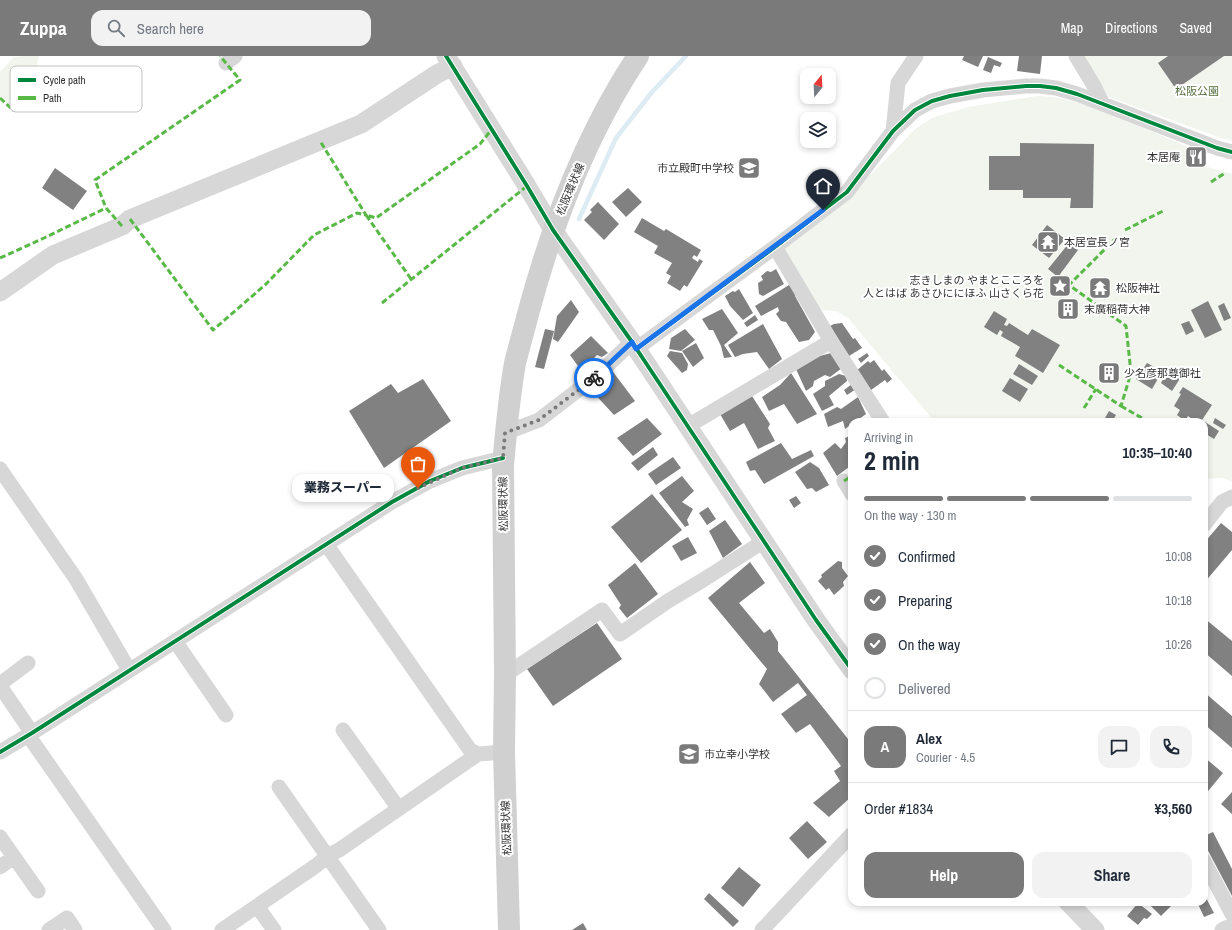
<!DOCTYPE html>
<meta charset="utf-8">
<style>
:root{--surface:#fff;--page:#f2f2f3;--text:#1f2937;--muted:#747a83;--line:#e0e1e3;--accent:#7a7a7a}
body{margin:0;font-family:"Archivo Narrow","Noto Sans JP",sans-serif;background:var(--page);color:var(--text);height:100vh;display:flex;flex-direction:column;font-size:15px;white-space:nowrap}
*{box-sizing:border-box;margin:0}
p{font-size:13px;color:var(--muted)}
.icon{flex:none;width:22px;height:22px;fill:none;stroke:currentColor;stroke-width:2;stroke-linecap:round;stroke-linejoin:round}
.map{position:relative;flex:1;overflow:hidden}
.details{position:absolute;left:848px;top:362px;width:360px;height:488px;display:flex;flex-direction:column;background:var(--surface);border-radius:12px;box-shadow:0 2px 6px #0003}
.details>*{flex:none}
.needle{width:26px;rotate:18deg}
.controls{position:absolute;left:800px;top:12px;display:grid;gap:8px}
.controls a{display:grid;place-items:center;width:36px;height:36px;border-radius:8px;background:var(--surface);box-shadow:0 2px 6px #0003;font-size:20px}
.pin{position:absolute;display:grid;place-items:center;width:34px;height:34px;color:#fff;margin:-41px -17px;border-radius:50% 50% 50% 0;rotate:-45deg;box-shadow:0 0 4px #0007}
.pin .icon{rotate:45deg}
.courier{position:absolute;display:grid;place-items:center;width:40px;height:40px;margin:-20px;border:3px solid #1a73e8;border-radius:50%;background:#fff;color:#222;box-shadow:0 1px 5px #0007}
.bubble{position:absolute;height:28px;border-radius:12px;background:var(--surface);box-shadow:0 2px 6px #0003;font-size:13px;font-weight:800;line-height:28px;text-align:center}
.summary em{font-style:normal;font-weight:800}
.summary div{display:flex;flex-direction:column-reverse}
.summary{display:flex;align-items:center;justify-content:space-between;height:68px;padding:0 16px}
h1{font-size:26px;font-weight:800;line-height:30px}
.bar{display:grid;grid-template-columns:repeat(4,1fr);gap:6px 4px;align-content:center;height:48px;padding:0 16px}
.bar i{height:5px;border-radius:3px;background:var(--line)}
.bar .on{background:var(--accent)}
.bar p{grid-column:span 4}
.line{display:flex;align-items:center;gap:10px;padding:0 16px;border-top:1px solid var(--line)}
.line div{flex:1}
.round{display:grid;place-items:center;flex:none;width:42px;height:42px;border-radius:12px;background:var(--page)}
ol{padding:0 16px;list-style:none}
li{display:flex;align-items:center;gap:12px;height:44px}
li p{margin-inline-start:auto}
li .icon{padding:4px;border-radius:50%;background:var(--accent);color:#fff;stroke-width:4}
li:last-child{color:var(--muted)}
li i{width:22px;height:22px;border:2px solid var(--line);border-radius:50%}
.primary-button{display:flex;gap:8px;margin-top:auto;padding:8px 16px}
.primary-button a{flex:1;height:46px;border-radius:12px;background:var(--accent);color:#fff;font-size:16px;font-weight:800;line-height:46px;text-align:center}
.primary-button a+a{background:var(--page);color:var(--text)}
header{display:flex;align-items:center;gap:24px;box-sizing:border-box;height:56px;padding:0 20px;background:var(--accent);color:#fff}
header strong{font-size:19px}
nav{display:flex;gap:22px;margin-inline-start:auto;font-size:14px}
.search{width:280px;height:36px;background:var(--page);display:flex;align-items:center;gap:10px;box-sizing:border-box;padding:0 14px;border-radius:12px;color:var(--muted);font-size:15px}
.map>svg:first-child{display:block}
</style>
<header>
<strong>Zuppa</strong>
<div class="search"><svg class="icon" aria-label="search" viewBox="0 0 24 24"><circle cx="10" cy="10" r="6"/><path d="M15 15l6 6"/></svg>Search here</div>
<nav><a>Map</a><a>Directions</a><a>Saved</a></nav>
</header>
<div class="map">
<svg width="1232" height="874" viewBox="0 0 1232 874">
<rect width="100%" height="100%" fill="#fff"/>
<path fill="#f1f5ed" d="M25,0H39L31,37L8,48L0,42V16L14,1Z
M1081,0H1232V85L1224,83L1109,41Z
M1037,40C1070,40 1100,55 1131,67C1151,75 1171,83 1190,92L1192,94L1189,104L1191,106L1232,118V426L1223,422L1204,423V366H935L848,262L836,255L821,254L816,250L784,197L786,190L852,137L897,92L915,73L932,62L968,51Z"/>
<g fill="none" stroke-linecap="round" stroke-linejoin="round">
<path stroke="#ddebf3" stroke-width="4.5" d="M579,163L616,82L652,36L686,0"/>
</g>
<path fill="#818181" d="M964,0H983L978,11L962,4Z
M1019,0H1042L1040,18L1017,15Z
M1168,0H1224L1176,33L1158,7Z
M988,1L1002,7L1000,11L994,9L991,17L983,14Z
M1020,87L1094,88L1093,152H1070L1071,142H1023V134H989V100H1020Z
M1192,95L1203,99L1200,106L1190,103Z
M55,112L87,135L73,154L42,132Z
M628,132L642,146L626,161L612,146Z
M598,146L619,168L604,184L584,164L592,156L590,154Z
M642,162L664,175L666,173L701,194L697,201L694,199L692,202L698,206L699,203L703,205L687,231L684,229L680,235L667,227L671,220L666,217L672,207L654,197L658,190L634,176Z
M1047,169L1065,183L1049,202L1032,189Z
M1075,180L1083,187L1079,192L1071,185Z
M1069,187L1078,194L1058,221L1048,213Z
M776,213L784,228L763,240L759,238L758,227L763,224L761,220L767,215L771,216Z
M789,229L797,237L795,240L815,276L809,284L799,286L786,266L781,265L776,258L779,255L778,251L761,260L755,250Z
M739,233L753,257L743,264L730,250L725,240L733,235L735,236Z
M571,244L579,256L558,286L553,283L557,260Z
M1208,245L1222,274L1205,282L1191,254Z
M1224,247L1231,262L1224,265L1218,250Z
M1068,248L1073,252L1069,258L1063,253Z
M722,253L738,277L724,289L732,301L724,302L721,290L713,274H709L702,263Z
M994,255L1007,263L1004,269L1007,270L1009,267L1028,279L1032,273L1060,289L1043,317L1015,300L1020,291L1001,280L1003,276L1000,274L997,279L984,271Z
M755,259L758,264L747,271L744,267Z
M1189,265L1194,275L1186,279L1181,268Z
M842,267L853,283L855,282L862,292L849,300L830,270L834,268Z
M763,268L782,303L769,313L757,296L743,298L735,301L728,289Z
M545,273L554,275L544,313L535,311Z
M685,273L695,284L681,295L669,293L671,282Z
M591,280L608,297L602,301L597,299L590,306L594,310L588,316L578,310L570,299Z
M696,287L704,302L693,311L682,295Z
M670,295L682,297L688,308L687,314L682,317L667,300Z
M835,296L842,312L830,321L825,319L814,325L813,330L806,335L796,313L816,301Z
M867,297L869,300L861,307L858,303Z
M874,304L882,315L884,313L892,323L887,327L885,324L871,334L856,315L868,305L870,307Z
M1147,307L1160,314L1163,310L1181,321L1172,335L1161,327L1166,318L1162,316L1152,333L1136,323Z
M1019,308L1038,320L1032,329L1013,318Z
M1106,312L1113,314L1111,322L1104,320Z
M613,316L635,345L614,359L591,334Z
M791,317L817,358L797,368L784,348L769,355L762,341L780,329Z
M839,318L846,320L847,325L829,340L834,349L822,355L813,338L825,330V325Z
M1010,322L1028,333L1020,346L1002,335Z
M423,323L451,365L384,412L349,355L391,328L398,337Z
M852,328L856,333L847,339L844,334Z
M1183,331L1212,349L1202,364L1219,375L1214,383L1206,378L1204,381V366H1196L1188,360L1185,365L1177,359L1180,354L1174,350L1181,338L1179,337Z
M752,340L770,368L768,372L775,385L758,393L744,367L730,375L720,358Z
M858,341L866,358L855,366H852V368L845,373L843,365L828,371L824,358L837,351L841,353Z
M1109,355L1116,359L1112,366L1105,362Z
M647,362L662,378L633,400L617,382Z
M1215,362L1226,369L1223,373L1213,367Z
M852,379V404L848,406L849,411L837,420L823,397L835,387L841,393L846,386L845,382Z
M781,387L792,403L811,394L814,400L764,428L755,414L750,415L746,406Z
M653,391L658,399L638,415L631,407Z
M673,401L681,412L656,429L648,418Z
M810,406L819,412L829,429L816,436L812,432L807,433L795,416Z
M682,420L694,435L682,446L693,453L687,464L689,469L685,471L659,437Z
M652,438L682,474L641,507L611,471Z
M796,440L801,447L794,452L789,444Z
M708,451L716,463L707,469L699,457Z
M725,464L742,488L723,502L709,475Z
M1221,467L1232,476V494L1204,527V487Z
M688,481L697,497L681,505L672,490Z
M838,505L842,506V512L848,520L843,526L844,530L834,539L829,532L826,534L818,525L822,521L821,519Z
M750,506L765,527L739,547L764,577L770,573L778,586V595L852,688V740L829,761L813,747L840,725L834,715L841,710L810,668L796,677L781,658L807,639L798,627L773,646L759,628L767,613L708,542Z
M635,507L658,538L627,562L619,552L621,549L608,529Z
M1204,562L1232,585V620L1204,596Z
M597,567L622,603L553,650L527,613Z
M1204,636L1232,660V692L1204,668Z
M1204,701L1223,717L1204,740Z
M1232,736V758L1221,748Z
M807,765L827,786L808,803L789,782Z
M1213,776L1232,813V840L1204,787V780Z
M739,811L761,829L743,851L721,832Z
M709,837L739,865L733,871L704,843Z
M1204,838L1214,857L1204,861L1197,846H1204Z
M1147,846H1171L1173,848L1161,860Z
M1138,847L1152,858L1147,863L1144,862L1138,869L1127,860Z
M583,867L587,874H572Z"/>
<g fill="none" stroke-linecap="round" stroke-linejoin="round">
<path stroke="#d7d7d7" stroke-width="15" d="M1076,0L1094,30L1103,48
M226,7L235,0
M893,75L898,27L916,0
M775,191L831,285L883,366
M636,293L775,191L847,136L893,75L915,54L932,45L950,40L983,34L1026,30H1040L1056,32L1077,38L1217,92L1232,96
M688,370L831,285
M505,377L539,364L595,321L632,286
M0,413L76,523L129,614
M844,425L852,438
M1204,469L1222,446L1232,441
M326,488L470,694L478,698
M175,585L226,659
M505,619L602,554L620,578L668,545L703,524L764,485
M0,628L28,607
M0,630L32,677
M343,674L399,753
M28,679L164,874
M0,696L32,677L392,446L430,425L462,412L503,402
M279,731L379,874
M0,781L38,835
M1204,805L1232,858
M0,811L14,801
M257,850L274,874
M49,874L67,862L75,874
M222,874L317,809L327,800L339,794L478,698L504,696
M762,874L852,778
M1222,874L1232,869"/>
<path stroke="#d7d7d7" stroke-width="19" d="M446,0L527,130L553,174L632,286L816,564L852,614
M0,236L53,199L122,170L130,163L361,68L437,18L453,10
M1068,846L1095,874"/>
<path stroke="#d0d0d0" stroke-width="22" d="M509,874L504,696L505,619L503,409C506,375 509,341 515,307C519,291 524,274 528,258C552,168 586,78 638,0"/>
<path stroke="#58b947" stroke-width="3" stroke-dasharray="6 3" stroke-linecap="butt" d="M0,42L14,55
M1211,126L1225,117
M130,163L213,274L265,229L314,179L357,157L366,159L320,85
M122,170L106,152L95,124L240,24L220,0
M1125,174L1165,154
M0,202L44,182L106,152
M411,223L366,159L376,162L480,88L492,73
M382,247L527,130
M1059,309L1121,350L1131,317L1126,270L1069,229L1117,181
M1121,350L1149,366
M1084,352L1096,333
M844,425L852,420"/>
<g stroke="#fff" stroke-width="6">
<path id="cycleway" d="M446,0L527,130L553,174L632,286L816,564L852,614
M636,293L775,191L847,136L893,75L915,54L932,45L950,40L983,34L1026,30H1040L1056,32L1077,38L1217,92L1232,96
M0,696L32,677L392,446L430,425L462,412L503,402"/>
</g>
<use href="#cycleway" stroke="#00873e" stroke-width="4"/>
</g>
<g fill="none" stroke-linecap="round" stroke-linejoin="round">
<path stroke="#7a7a7a" stroke-width="4" stroke-dasharray="0 7.2" d="M418,432L462,412L503,402L505,377L539,364L594,322"/>
<path stroke="#1a73e8" stroke-width="5" d="M594,322L632,286L636,293L823,154"/>
</g>
<defs>
<g id="restaurant-square" transform="scale(1.15)"><rect x="-9" y="-9" width="18" height="18" rx="4" fill="#7a7a7a" stroke="#fff"/><path d="M-5-6h1v4h1v-4h1v4h1v-4h1v5L-1.5 .5V6h-2V.5L-5-1ZM5-6V6H3V1.5H1.5Q1.5-4 5-6Z" fill="#fff"/></g>
<g id="school-square" transform="scale(1.15)"><rect x="-9" y="-9" width="18" height="18" rx="4" fill="#7a7a7a" stroke="#fff"/><path d="M0-5L7-2L0 1L-7-2ZM-4 1L0 2.5L4 1V4Q0 6-4 4Z" fill="#fff"/></g>
<g id="temple-square" transform="scale(1.15)"><rect x="-9" y="-9" width="18" height="18" rx="4" fill="#7a7a7a" stroke="#fff"/><path d="M0-6L5-2H3V0L6.5 2.5H4V6H1.5V3h-3V6H-4V2.5H-6.5L-3 0V-2H-5Z" fill="#fff"/></g>
<g id="sight-square" transform="scale(1.15)"><rect x="-9" y="-9" width="18" height="18" rx="4" fill="#7a7a7a" stroke="#fff"/><path d="M0-6L1.8-2.2L6-1.7L2.9 1.2L3.7 5.4L0 3.3L-3.7 5.4L-2.9 1.2L-6-1.7L-1.8-2.2Z" fill="#fff"/></g>
<g id="building-square" transform="scale(1.15)"><rect x="-9" y="-9" width="18" height="18" rx="4" fill="#7a7a7a" stroke="#fff"/><path d="M-4-6H4V6H1V3H-1V6H-4ZM-2.5-4.3h1.7v1.8h-1.7ZM.8-4.3h1.7v1.8H.8ZM-2.5-1h1.7V.8h-1.7ZM.8-1h1.7V.8H.8Z" fill="#fff"/></g>
</defs>
<g fill-rule="evenodd">
<use href="#restaurant-square" x="1196" y="101"/>
<use href="#school-square" x="749" y="112"/>
<use href="#temple-square" x="1048" y="186"/>
<use href="#sight-square" x="1060" y="230"/>
<use href="#temple-square" x="1100" y="232"/>
<use href="#building-square" x="1068" y="253"/>
<use href="#building-square" x="1109" y="317"/>
<use href="#school-square" x="689" y="698"/>
</g>
<g text-anchor="middle" stroke-width="4" stroke-linejoin="round" paint-order="stroke">
<g font-size="11" fill="#56703f" stroke="#fff">
<text x="1197" y="39">松阪公園</text>
</g>
<g font-size="11" fill="#333" stroke="#fff" text-anchor="start">
<text x="1180" y="105" text-anchor="end">本居庵</text>
<text x="734" y="116" text-anchor="end">市立殿町中学校</text>
<text x="1064" y="190">本居宣長ノ宮</text>
<text x="1044" y="228" text-anchor="end">志きしまの やまとこころを<tspan x="1044" dy="13">人とはば あさひににほふ 山さくら花</tspan></text>
<text x="1116" y="236">松阪神社</text>
<text x="1084" y="257">末廣稲荷大神</text>
<text x="1124" y="321">少名彦那尊御社</text>
<text x="704" y="702">市立幸小学校</text>
</g>
<g font-size="11" fill="#333" stroke="#fff">
<text transform="translate(570 133) rotate(-67)" y="4">松阪環状線</text>
<text transform="translate(503 448) rotate(-91)" y="4">松阪環状線</text>
<text transform="translate(506 772) rotate(-92)" y="4">松阪環状線</text>
</g>
</g>
<rect x="10" y="10" width="132" height="46" rx="6" fill="#fff" stroke="#c2c2c2" stroke-width="1"/>
<rect x="18" y="22" width="18" height="4" fill="#00873e"/>
<rect x="18" y="40" width="18" height="4" fill="#58b947"/>
<g font-size="11" fill="#333">
<text x="43" y="28">Cycle path</text>
<text x="43" y="46">Path</text>
</g>
</svg>
<div class="controls">
<a><svg class="needle" viewBox="-14 -14 28 28"><path d="M0-13l5 13h-10z" fill="#e53935"/><path d="M0 13l5-13h-10z" fill="#747a83"/></svg></a>
<a><svg class="icon" aria-label="layers" viewBox="0 0 24 24"><path d="M12 4l9 5-9 5-9-5zM3 14l9 5 9-5"/></svg></a>
</div>
<div class="pin" style="left:418px;top:432px;background:#ea580c"><svg class="icon" aria-label="bag" viewBox="0 0 24 24"><path d="M5 8h14l-1 12H6zM9 8a3 3 0 0 1 6 0"/></svg></div>
<div class="pin" style="left:823px;top:154px;background:#1f2937"><svg class="icon" aria-label="home" viewBox="0 0 24 24"><path d="M3 11l9-7 9 7M6 9v11h12V9"/></svg></div>
<div class="courier" style="left:594px;top:322px"><svg class="icon" aria-label="bike" viewBox="0 0 24 24"><circle cx="6" cy="16" r="4"/><circle cx="18" cy="16" r="4"/><path d="M6 16l4-8h5l3 8M10 8l3 8H6M13 5h3"/></svg></div>
<div class="bubble" style="left:292px;top:418px;width:102px">業務スーパー</div>
<section class="details">
<div class="summary"><div><h1>2 min</h1><p>Arriving in</p></div><em>10:35–10:40</em></div>
<div class="bar"><i class="on"></i><i class="on"></i><i class="on"></i><i></i><p>On the way · 130 m</p></div>
<ol>
<li><svg class="icon" aria-label="check" viewBox="0 0 24 24"><path d="M5 12l5 5 9-10"/></svg>Confirmed<p>10:08</p></li>
<li><svg class="icon" aria-label="check" viewBox="0 0 24 24"><path d="M5 12l5 5 9-10"/></svg>Preparing<p>10:18</p></li>
<li><svg class="icon" aria-label="check" viewBox="0 0 24 24"><path d="M5 12l5 5 9-10"/></svg>On the way<p>10:26</p></li>
<li><i></i>Delivered</li>
</ol>
<div class="line" style="height:72px"><b class="round" style="background:var(--accent);color:#fff">A</b><div><b>Alex</b><p>Courier · 4.5</p></div><a class="round"><svg class="icon" aria-label="chat" viewBox="0 0 24 24"><path d="M4 5h16v11H9l-5 4z"/></svg></a><a class="round"><svg class="icon" aria-label="phone" viewBox="0 0 24 24"><path d="M5 4h4l2 5-3 2q2 4 5 5l2-3 5 2v4C11 20 4 13 5 4z"/></svg></a></div>
<div class="line" style="height:52px"><div>Order #1834</div><b>¥3,560</b></div>
<div class="primary-button"><a>Help</a><a>Share</a></div>
</section>
</div>
